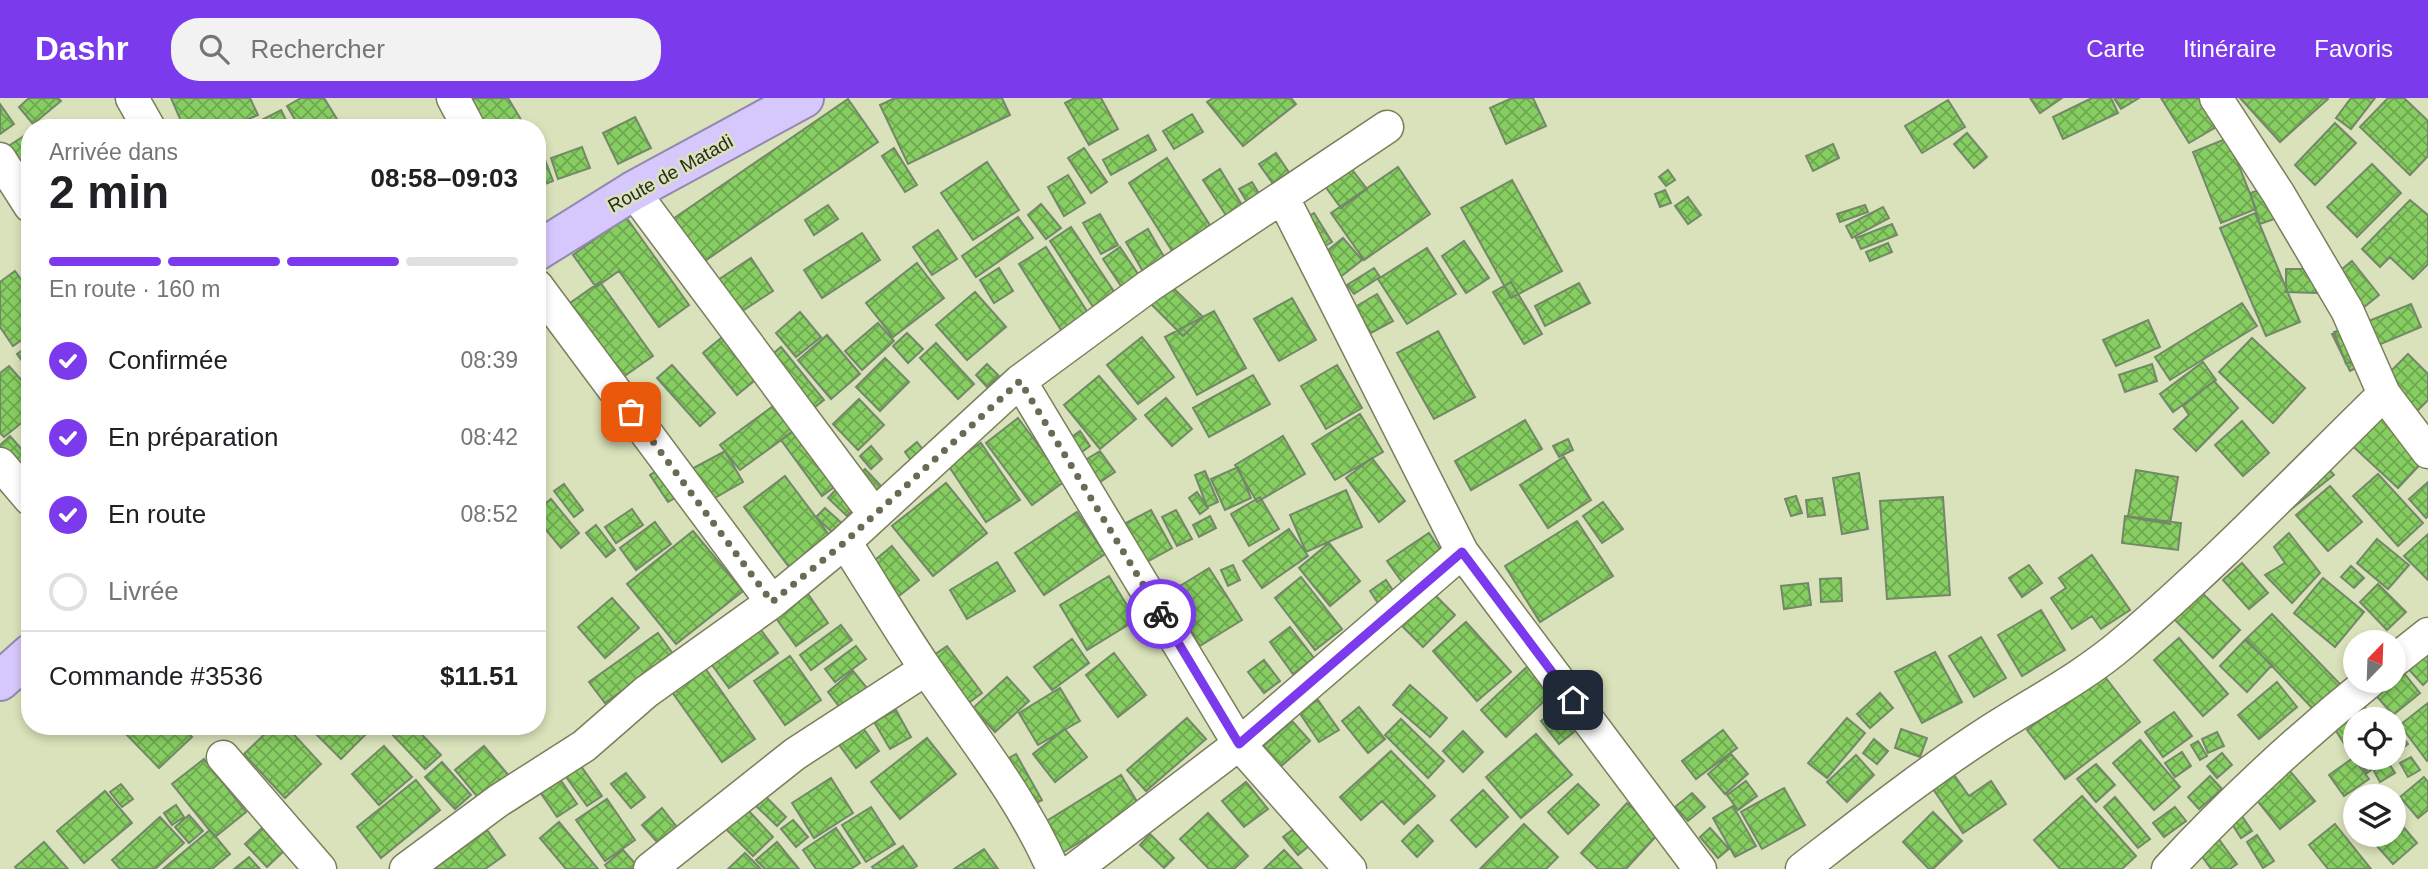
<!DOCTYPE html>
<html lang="fr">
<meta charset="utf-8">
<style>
:root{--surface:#fff;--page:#f2f2f2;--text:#202124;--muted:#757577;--line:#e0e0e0;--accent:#7c3aed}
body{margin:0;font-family:Helvetica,sans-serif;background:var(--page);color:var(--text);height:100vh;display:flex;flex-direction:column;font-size:26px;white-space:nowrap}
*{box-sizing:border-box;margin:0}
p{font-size:23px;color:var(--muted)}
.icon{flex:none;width:38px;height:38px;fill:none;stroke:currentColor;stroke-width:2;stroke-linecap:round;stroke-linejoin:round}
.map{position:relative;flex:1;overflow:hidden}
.details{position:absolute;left:21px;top:21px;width:525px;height:616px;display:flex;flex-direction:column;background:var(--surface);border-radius:28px;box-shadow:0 4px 10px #0003}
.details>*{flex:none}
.needle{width:46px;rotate:23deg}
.controls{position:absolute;left:2343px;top:532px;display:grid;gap:14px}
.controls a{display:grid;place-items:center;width:63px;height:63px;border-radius:50%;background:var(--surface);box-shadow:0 4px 10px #0003;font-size:35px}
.pin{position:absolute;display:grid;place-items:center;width:60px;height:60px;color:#fff;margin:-30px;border-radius:14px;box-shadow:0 4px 10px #0006}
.courier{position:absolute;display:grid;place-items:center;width:70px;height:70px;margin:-35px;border:5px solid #7c3aed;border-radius:50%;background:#fff;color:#222;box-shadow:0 2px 9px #0007}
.headline em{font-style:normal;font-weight:600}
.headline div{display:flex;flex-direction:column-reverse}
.headline{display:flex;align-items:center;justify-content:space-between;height:119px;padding:0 28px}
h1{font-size:46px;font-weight:600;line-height:52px}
.bar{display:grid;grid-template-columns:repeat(4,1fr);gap:10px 7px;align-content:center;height:84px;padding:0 28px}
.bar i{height:9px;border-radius:5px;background:var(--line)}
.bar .selected{background:var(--accent)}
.bar p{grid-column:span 4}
.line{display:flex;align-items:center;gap:18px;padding:0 28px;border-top:2px solid var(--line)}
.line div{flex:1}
ol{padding:0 28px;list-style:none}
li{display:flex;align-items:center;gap:21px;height:77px}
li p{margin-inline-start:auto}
li .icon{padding:7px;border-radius:50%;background:var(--accent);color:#fff;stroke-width:4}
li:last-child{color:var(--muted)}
li i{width:38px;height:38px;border:4px solid var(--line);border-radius:50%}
header{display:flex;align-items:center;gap:42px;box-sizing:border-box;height:98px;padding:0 35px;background:var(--accent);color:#fff}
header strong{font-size:33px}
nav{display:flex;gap:38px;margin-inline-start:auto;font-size:24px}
.search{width:490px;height:63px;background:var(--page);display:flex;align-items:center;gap:18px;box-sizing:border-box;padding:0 24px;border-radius:28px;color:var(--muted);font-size:26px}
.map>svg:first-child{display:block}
</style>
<header>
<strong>Dashr</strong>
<div class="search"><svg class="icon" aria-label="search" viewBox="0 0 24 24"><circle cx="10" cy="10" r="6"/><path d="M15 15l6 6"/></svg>Rechercher</div>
<nav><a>Carte</a><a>Itinéraire</a><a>Favoris</a></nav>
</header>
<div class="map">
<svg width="2428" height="771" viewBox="0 0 2428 771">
<defs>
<pattern id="building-cross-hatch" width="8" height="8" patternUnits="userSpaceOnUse" patternTransform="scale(1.75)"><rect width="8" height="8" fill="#86ce61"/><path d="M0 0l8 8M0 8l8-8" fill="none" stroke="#6ea74f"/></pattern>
</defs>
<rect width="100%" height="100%" fill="#dae2bb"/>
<path fill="url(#building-cross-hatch)" stroke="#738869" stroke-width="2" d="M29,0H58L61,3L33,26L19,9Z
M171,0H250L258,17L227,30H184Z
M301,0H324L340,26L334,30H300L287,8Z
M470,0H508L526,30H487Z
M895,0H1002L1010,17L908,66L880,7Z
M1075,0H1101L1118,31L1089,47L1065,5Z
M1213,0H1291L1296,6L1243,48L1207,4Z
M1512,0H1533L1546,28L1506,46L1490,10Z
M2030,0H2062L2040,15Z
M2092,0H2111L2118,15L2063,41L2053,19Z
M2114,0H2139L2121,11Z
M2161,0H2200L2218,28L2189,45Z
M2240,0H2327L2328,1L2280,44Z
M2351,0H2375L2351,31L2336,20Z
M2388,0H2404L2428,23V58L2410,77L2360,29Z
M848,1L878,44L699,167L670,123Z
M1948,2L1965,29L1922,55L1905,28Z
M0,6L14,26L0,36Z
M281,12L290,30H246Z
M1192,16L1203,34L1174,51L1163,33Z
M635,19L651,50L618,66L603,35Z
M2335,25L2356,45L2315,87L2295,67Z
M30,34V85L7,49Z
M1967,35L1987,59L1974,70L1954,46Z
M1148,37L1156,52L1111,77L1103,62Z
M2228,40L2256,111L2221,125L2193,54Z
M1833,46L1839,60L1813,73L1806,58Z
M582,49L590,70L558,81L551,60Z
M894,50L917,87L905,94L882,58Z
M1084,50L1107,84L1091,95L1068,60Z
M1276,55L1292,79L1276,90L1259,66Z
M1167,60L1213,132L1174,156L1129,85Z
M545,62L553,83L537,89V65Z
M987,64L1019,112L973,142L941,95Z
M1347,65L1367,91L1341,110L1322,84Z
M2372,66L2401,95L2357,139L2327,109Z
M1398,69L1430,116L1364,162L1331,115Z
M1220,71L1245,112L1229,122L1203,82Z
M1668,72L1675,82L1666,88L1659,79Z
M1068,77L1085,105L1064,118L1048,89Z
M1512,82L1562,173L1511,200L1461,110Z
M1252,84L1263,102L1250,109L1239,91Z
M2273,87L2283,118L2260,126L2250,95Z
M1665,92L1671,105L1660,109L1655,96Z
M1688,99L1701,117L1688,126L1675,108Z
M2410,102L2428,117V166L2413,181L2390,159L2380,169L2362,151Z
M1041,106L1061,130L1046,141L1028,117Z
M828,107L838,121L814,137L805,122Z
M1865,107L1868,114L1840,124L1837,116Z
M1883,109L1889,120L1852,140L1846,128Z
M1314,115L1332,144L1320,151L1302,122Z
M2255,115L2300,224L2266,238L2220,130Z
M1100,116L1118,147L1101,156L1083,125Z
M626,119L689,207L659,229L619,173L596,189L573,157Z
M1018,119L1033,140L976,179L962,158Z
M1892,126L1897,137L1861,151L1856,140Z
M1071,129L1119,201L1097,215L1050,143Z
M1148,131L1167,164L1145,177L1126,144Z
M938,132L957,161L932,177L913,149Z
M862,135L880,162L822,200L804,172Z
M1343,140L1362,162L1339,180L1321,158Z
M1464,143L1489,180L1466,195L1442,158Z
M1888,145L1892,154L1870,163L1866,154Z
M1046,149L1090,218L1063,235L1019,166Z
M1120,149L1142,182L1125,194L1103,161Z
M1427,150L1456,196L1407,226L1378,181Z
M751,160L773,193L736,217L715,184Z
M2352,163L2379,197L2364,209L2336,176Z
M917,165L944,200L893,239L866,205Z
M999,170L1013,193L994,205L980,182Z
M1374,170L1380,179L1354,196L1347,187Z
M2286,171H2316V195L2286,194Z
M15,173L30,194V236L13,248L0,229V184Z
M1163,180L1203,219L1183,238L1144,199Z
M600,184L653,258L613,286L560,212Z
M1511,184L1542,236L1524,246L1493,194Z
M1579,185L1590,205L1545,228L1535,208Z
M975,194L1006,229L967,262L936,227Z
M1377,196L1393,223L1371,235L1355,209Z
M1292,200L1316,242L1279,263L1254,221Z
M2242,205L2257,228L2170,282L2155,259Z
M2411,206L2421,229L2376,248L2366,224Z
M1214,213L1246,270L1197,297L1165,239Z
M800,214L821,239L796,259L776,235Z
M2148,222L2160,249L2116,268L2103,242Z
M878,225L894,243L862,272L845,253Z
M2349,227L2367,265L2350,273L2332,236Z
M2345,230L2357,262L2346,266L2334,234Z
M1438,233L1475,299L1434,321L1397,255Z
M907,235L923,251L908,265L893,248Z
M726,236L760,278L737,297L703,255Z
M827,237L860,276L831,301L798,262Z
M1142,239L1174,279L1138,306L1107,267Z
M2252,240L2305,290L2273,325L2219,274Z
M936,245L974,286L958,301L920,260Z
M30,247V274L17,256Z
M781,249L824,302L811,312L769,259Z
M2408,256L2428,276V302L2417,313L2384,280Z
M885,260L909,284L880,313L856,289Z
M2203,264L2216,282L2173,314L2160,296Z
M987,266L999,278L987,289L976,277Z
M2152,266L2157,283L2125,294L2119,277Z
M672,267L715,315L700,328L657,280Z
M1337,267L1362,310L1326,331L1301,288Z
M9,268L30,292V318L4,339L0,335V275Z
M1253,277L1270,306L1209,339L1193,310Z
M1099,278L1136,321L1100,351L1064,307Z
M2214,283L2238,310L2196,353L2174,331L2189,317L2183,308Z
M1166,300L1192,331L1172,348L1145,317Z
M859,301L884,327L858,352L833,326Z
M776,306L795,332L740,372L720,347Z
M2374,310L2427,359L2398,390L2345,341Z
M1360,316L1383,354L1335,382L1312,346Z
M1018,320L1065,383L1032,407L986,345Z
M1525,322L1542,351L1471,392L1455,363Z
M2242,323L2269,355L2243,378L2215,347Z
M800,328L841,384L822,398L781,342Z
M1080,333L1090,348L1079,356L1069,341Z
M10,338L29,360L16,371L0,352V347Z
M1283,338L1305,376L1257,404L1235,367Z
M1568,341L1573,352L1559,359L1553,348Z
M917,344L928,358L915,368L905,354Z
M981,345L1020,402L986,424L948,367Z
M871,348L882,361L871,371L860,358Z
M725,353L743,384L706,405L688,373Z
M1100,353L1115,374L1097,386L1082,364Z
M1564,359L1591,402L1548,430L1520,387Z
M1372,360L1405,403L1379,424L1346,380Z
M2322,364L2334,377L2290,412L2279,399Z
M664,368L682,396L668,404L650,377Z
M1238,369L1251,400L1225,412L1211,381Z
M865,371L881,388L872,396L856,380Z
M2136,372L2178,379L2170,426L2128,419Z
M1205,373L1218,404L1207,409L1195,377Z
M1859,375L1868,431L1842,436L1833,380Z
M2378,376L2423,425L2398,448L2353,398Z
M785,378L830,438L789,469L744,409Z
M844,383L863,401L847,418L828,400Z
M2428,384V418L2426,420L2409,401Z
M946,385L987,435L933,478L892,428Z
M564,386L583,412L574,419L554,393Z
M2330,388L2362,424L2328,453L2296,417Z
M1346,392L1362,429L1306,454L1290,417Z
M1197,394L1208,410L1200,416L1189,400Z
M1796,398L1802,415L1791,418L1785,401Z
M1260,399L1279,431L1249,448L1231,416Z
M1943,399L1950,497L1887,501L1880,403Z
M1822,400L1825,417L1808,419L1806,402Z
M551,401L579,435L561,450L537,421V412Z
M1603,404L1623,431L1602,445L1583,418Z
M825,410L844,427L835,437L816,419Z
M632,411L643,427L616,445L605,429Z
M1151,412L1172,450L1145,465L1124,426Z
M1176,412L1192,441L1177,448L1162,419Z
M1077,414L1105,456L1044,497L1015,455Z
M1210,418L1216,430L1199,439L1193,427Z
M2125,418L2181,425L2178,452L2122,445Z
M1577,423L1613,478L1540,524L1505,468Z
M655,424L671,446L636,472L620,450Z
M596,427L615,452L606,459L586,435Z
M1289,431L1308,458L1262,490L1243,463Z
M693,433L743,493L676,546L627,486Z
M1429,435L1444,457L1402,484L1387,463Z
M2289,435L2320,475L2292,505L2265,477L2285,465L2274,449Z
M2428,436V482L2404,458Z
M2377,441L2409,467L2388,491L2357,465Z
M1329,445L1360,483L1330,508L1299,470Z
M892,448L919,482L895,501L869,467Z
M2092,457L2130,512L2101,531L2092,518L2072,531L2051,500L2066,490L2059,480Z
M997,464L1015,493L967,521L950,492Z
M2242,465L2268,495L2249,511L2223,482Z
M1233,467L1240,482L1228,488L1221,472Z
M2029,467L2042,485L2022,499L2009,480Z
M2351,468L2364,480L2354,490L2341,479Z
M1209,470L1242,522L1200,548L1167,496Z
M1109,478L1136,522L1087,552L1060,507Z
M1301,479L1342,531L1315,552L1275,500Z
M1841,480L1842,503L1821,504L1820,481Z
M2323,480L2364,514L2335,549L2294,515Z
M1386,482L1396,497L1380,508L1370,493Z
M1808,485L1811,507L1784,511L1781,488Z
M2193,486L2240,532L2213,560L2166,513Z
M2378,486L2406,514L2387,532L2360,504Z
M1430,492L1455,517L1423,549L1398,524Z
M806,493L828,525L796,548L773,516Z
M612,500L639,530L605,560L578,529Z
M2041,512L2065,552L2022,578L1998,537Z
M2272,516L2341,587L2315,613L2246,541Z
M1466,524L1511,574L1477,603L1433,553Z
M841,527L852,542L811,572L800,557Z
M758,528L778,555L729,590L709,563Z
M1290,529L1314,560L1293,576L1270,544Z
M658,535L673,556L605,605L589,584Z
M1981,539L2006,580L1974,599L1949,558Z
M2179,540L2228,596L2203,618L2154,562Z
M1072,541L1089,565L1052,592L1034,569Z
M2245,542L2272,567L2247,594L2220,568Z
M2428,543V582L2423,587L2401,563Z
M856,548L866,561L835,584L825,571Z
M947,548L982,595L963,609L928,561Z
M1935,554L1962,604L1922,625L1895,574Z
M1114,555L1146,597L1118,619L1086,577Z
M790,558L821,602L785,627L754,583Z
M1264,562L1280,583L1264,595L1248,574Z
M1532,564L1557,591L1506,639L1481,612Z
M705,570L755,641L722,664L672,594Z
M2400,570L2420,595L2393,617L2372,593L2385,583H2394V575Z
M853,573L867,590L841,611L828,594Z
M2102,575L2140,624L2065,681L2027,632Z
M1007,579L1029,603L995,634L973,610Z
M2277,584L2297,609L2259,641L2238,617Z
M1410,587L1447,620L1430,639L1393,607Z
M1060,590L1080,623L1038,647L1019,615Z
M1880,595L1893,610L1870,630L1857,616Z
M1318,602L1339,632L1319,644L1299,614Z
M2428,605V662L2427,663L2400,627Z
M1562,607L1580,629L1559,646L1541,623Z
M1359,609L1385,641L1368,655L1342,623Z
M2365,609L2373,621H2356V640L2345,647L2333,628Z
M896,612L911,639L890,651L874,624Z
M2174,614L2192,638L2163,659L2145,634Z
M1187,620L1206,641L1146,693L1127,672Z
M1847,620L1865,635L1827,680L1808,665Z
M1401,621L1444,663L1428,680L1385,637Z
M1292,623L1310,643L1279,670L1261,650Z
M861,627L879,653L856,670L837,644Z
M123,628H182L192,639L159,670L121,631Z
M273,628H286L321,666L285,700L244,656Z
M308,628H374L341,661Z
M392,628H414L441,657L425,671L388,632Z
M2395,628L2408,646L2396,655L2394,653Z
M1065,631L1087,659L1055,684L1033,656Z
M1901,631L1927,640L1920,659L1895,650Z
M1723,632L1737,650L1696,681L1682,663Z
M1463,633L1483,654L1463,674L1443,653Z
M2217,634L2224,648L2208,655L2202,641Z
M1536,636L1572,677L1521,720L1486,679Z
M927,640L956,676L900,721L871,684Z
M1874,641L1888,653L1877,666L1863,655Z
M2140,642L2180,689L2154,712L2113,665Z
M2198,643L2207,658L2200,662L2191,647Z
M384,648L412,679L379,707L352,676Z
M484,648L510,679L481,703L455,672Z
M1391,653L1435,698L1404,726L1382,703L1361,722L1340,699Z
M2182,654L2191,668L2175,679L2165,665Z
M2222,655L2232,667L2217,680L2207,668Z
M1016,656L1042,702L1026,711L1000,665Z
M1731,656L1748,676L1725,696L1708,676Z
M1856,657L1874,677L1847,704L1827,684Z
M2411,659L2420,672L2408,679L2400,665Z
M2353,660L2369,681L2344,698L2329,677Z
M2356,660H2386L2387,661L2367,675Z
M204,661L246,714L215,739L172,686Z
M576,661L602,698L587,708L561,672Z
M442,664L471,697L455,711L425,679Z
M2388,664L2395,675L2380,684L2374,673Z
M2096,666L2115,687L2096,704L2077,681Z
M2285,667L2315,703L2280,731L2251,695Z
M1952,674L1969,698L1991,683L2006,706L1963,735L1931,688Z
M626,675L645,699L631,710L611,686Z
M1121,677L1139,707L1059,757L1040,727Z
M2210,678L2222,691L2199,711L2188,699Z
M2424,679L2428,684V712L2418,720L2400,699Z
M831,680L853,715L814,740L792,705Z
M560,681L577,706L557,719L540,694Z
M416,682L440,712L381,760L357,729Z
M1746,683L1757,698L1738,712L1727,697Z
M1246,684L1268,711L1244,729L1222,703Z
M121,686L133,701L122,709L110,694Z
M1578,686L1599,707L1568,736L1548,714Z
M1784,690L1805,727L1762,751L1741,714Z
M1483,692L1508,719L1476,749L1451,722Z
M105,693L132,725L84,765L57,733Z
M1692,695L1705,709L1688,723L1675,709Z
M765,698L786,719L777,728L755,707Z
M2082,698L2136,758L2122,771H2060L2034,742Z
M2115,699L2150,741L2138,750L2104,709Z
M607,701L635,742L605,763L576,722Z
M1627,705L1659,735L1626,771H1598L1581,755Z
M176,707L184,719L172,727L164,715Z
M1733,708L1756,748L1735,759L1713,720Z
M2235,708L2252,733L2241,740L2225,715Z
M871,709L895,746L866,764L842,727Z
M2175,709L2186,723L2164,739L2153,725Z
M662,710L677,729L658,745L642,727Z
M747,711L773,739L753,758L726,731Z
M1933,714L1962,743L1933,771H1929L1903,744Z
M1208,715L1248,758L1234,771H1209L1180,741Z
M189,717L203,733L189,745L175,729Z
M2394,718L2417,745L2393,766L2367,737H2394Z
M160,719L184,745L155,771H120L112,762Z
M793,722L808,739L796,749L781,731Z
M559,724L598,771H566L540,740Z
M1300,726L1315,743L1298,757L1283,739Z
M1524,726L1558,759L1546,771H1480Z
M2335,726L2371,771H2328L2309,747Z
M1418,727L1433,743L1417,759L1402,743Z
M262,730L284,753L267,769L245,746Z
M836,730L860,765L851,771H816L803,752Z
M1710,730L1729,751L1718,760L1700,739Z
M210,732L230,756L212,771H163Z
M487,732L505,757L485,771H434Z
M1150,736L1174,760L1164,770L1140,747Z
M2257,737L2274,763L2263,770L2247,744Z
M2218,740L2237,766L2230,771H2211L2199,754Z
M44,744L68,771H17L15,769Z
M777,744L799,771H765L756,762Z
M903,748L917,768L912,771H874L872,769Z
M984,751L998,771H954Z
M623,752L639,770L638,771H608L605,767Z
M1284,752L1302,771H1264Z
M745,755L761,771H728Z
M249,759L260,771H234Z"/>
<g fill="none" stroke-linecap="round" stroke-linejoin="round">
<g stroke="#797f5b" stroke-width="35">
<path id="minor" d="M132,0L149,30
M453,0L469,30
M2216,0L2278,95L2347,212L2384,296L2428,354
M0,61L30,108
M633,93L874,416
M1283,100L1462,454L1700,771
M537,188L772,504
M1020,283L1239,646L1350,771
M0,366L30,401
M845,444C872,486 898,530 926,571C971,637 1021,698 1053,771
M2394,563L2428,536
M223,659L320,771
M406,771L498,703L584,648L646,594L772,504L845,444L1020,283L1149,188L1387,29
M650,771L795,656L926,571
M1075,771L1239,646L1462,454
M1802,771C1863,724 1925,675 1990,633C2035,604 2082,580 2123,545C2214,468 2298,380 2384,296
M2168,771C2231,703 2298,641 2370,583"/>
</g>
<g stroke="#9389ad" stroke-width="42">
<path id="trunk" d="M537,153L633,93L804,0
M0,583L30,556"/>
</g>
<use href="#minor" stroke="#fff" stroke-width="32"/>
<use href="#trunk" stroke="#d6c8fc" stroke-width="38"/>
</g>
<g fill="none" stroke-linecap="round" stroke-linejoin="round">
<path stroke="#686c54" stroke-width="7" stroke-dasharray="0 12.6" d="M631,314L772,504L845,444L1020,283L1161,516"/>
<path stroke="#7c3aed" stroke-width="9" d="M1161,516L1239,646L1462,454L1573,602"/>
</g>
<g text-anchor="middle" stroke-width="5" stroke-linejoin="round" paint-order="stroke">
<g font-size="19" fill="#2a2c1d" stroke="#dae2bb">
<text transform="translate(670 75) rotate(-29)" y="7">Route de Matadi</text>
</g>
</g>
</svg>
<div class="controls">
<a><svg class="needle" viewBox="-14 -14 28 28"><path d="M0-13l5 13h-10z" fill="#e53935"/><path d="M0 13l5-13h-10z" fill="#757577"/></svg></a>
<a><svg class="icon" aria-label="locate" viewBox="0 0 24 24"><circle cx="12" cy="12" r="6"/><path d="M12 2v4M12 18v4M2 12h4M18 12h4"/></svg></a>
<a><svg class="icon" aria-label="layers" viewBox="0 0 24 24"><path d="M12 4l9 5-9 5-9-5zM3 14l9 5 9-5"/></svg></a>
</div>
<div class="pin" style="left:631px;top:314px;background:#ea580c"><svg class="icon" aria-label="bag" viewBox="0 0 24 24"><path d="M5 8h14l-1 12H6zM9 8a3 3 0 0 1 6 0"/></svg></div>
<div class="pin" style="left:1573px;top:602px;background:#1f2937"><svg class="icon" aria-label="home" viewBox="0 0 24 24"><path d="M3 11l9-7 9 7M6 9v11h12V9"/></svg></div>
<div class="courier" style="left:1161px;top:516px"><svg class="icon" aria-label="bike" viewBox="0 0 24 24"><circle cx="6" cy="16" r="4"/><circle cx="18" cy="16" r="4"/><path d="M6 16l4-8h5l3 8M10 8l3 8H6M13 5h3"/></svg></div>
<section class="details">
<div class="headline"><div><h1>2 min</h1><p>Arrivée dans</p></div><em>08:58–09:03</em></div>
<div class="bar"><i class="selected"></i><i class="selected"></i><i class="selected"></i><i></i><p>En route · 160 m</p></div>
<ol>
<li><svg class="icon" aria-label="check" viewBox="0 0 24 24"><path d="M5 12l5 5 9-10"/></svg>Confirmée<p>08:39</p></li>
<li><svg class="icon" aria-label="check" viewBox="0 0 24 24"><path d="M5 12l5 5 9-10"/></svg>En préparation<p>08:42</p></li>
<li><svg class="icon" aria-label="check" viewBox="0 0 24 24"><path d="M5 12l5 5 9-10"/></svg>En route<p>08:52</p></li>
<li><i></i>Livrée</li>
</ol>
<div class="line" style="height:91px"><div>Commande #3536</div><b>$11.51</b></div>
</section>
</div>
